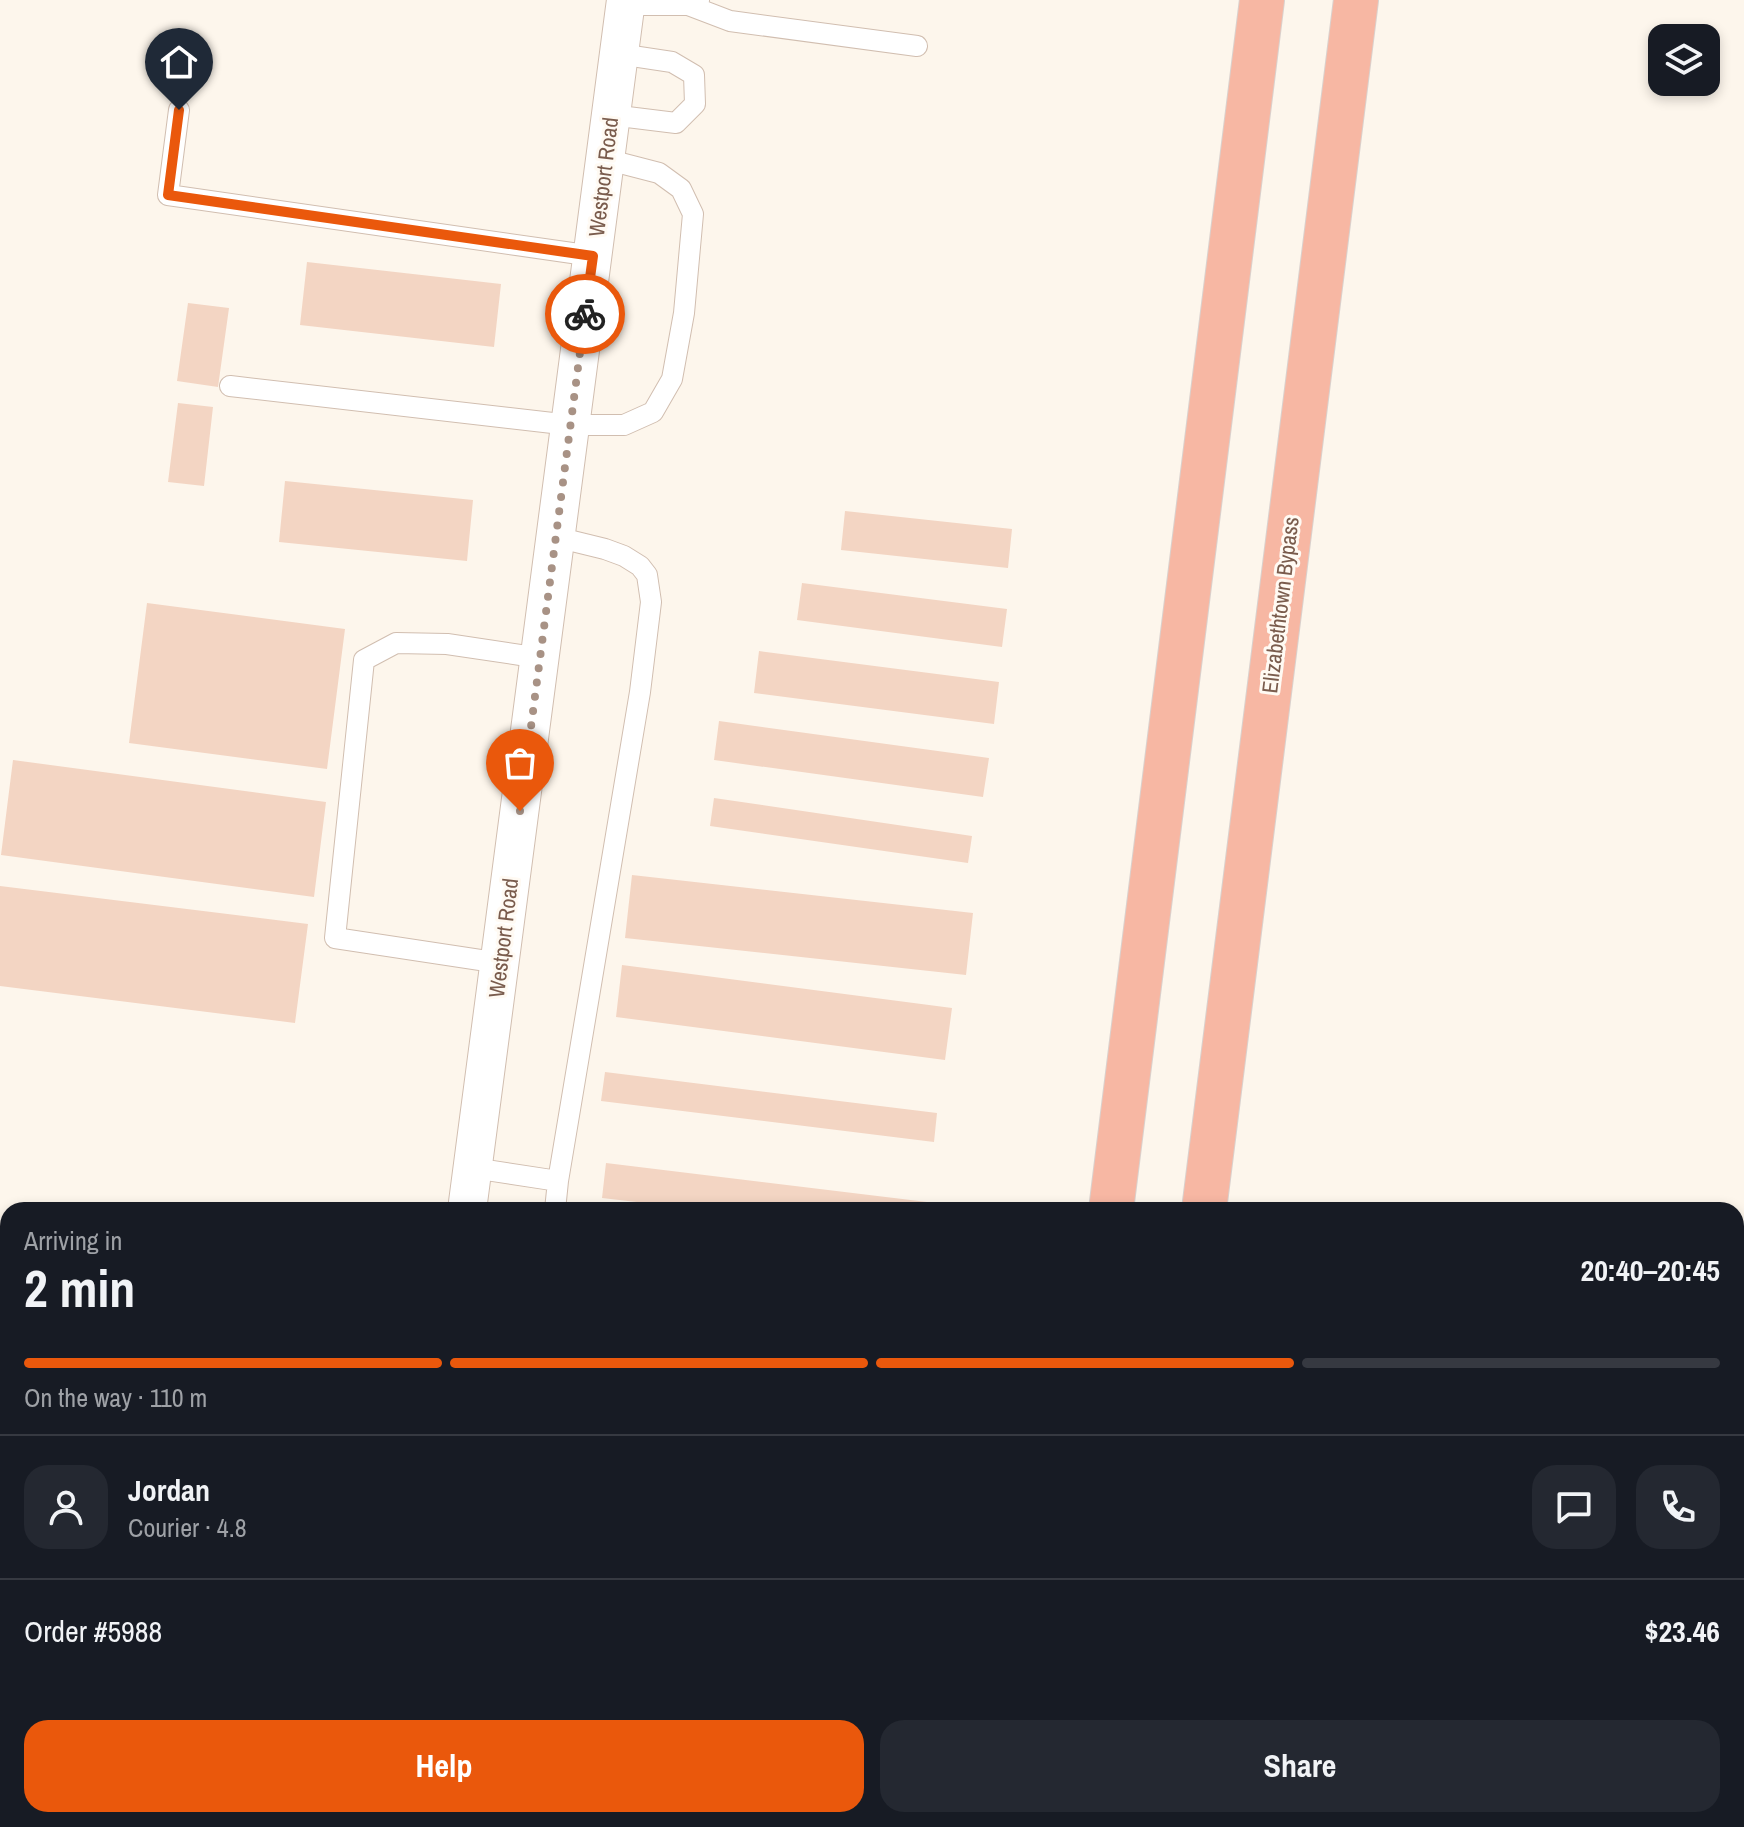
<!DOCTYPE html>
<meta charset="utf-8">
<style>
:root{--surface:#171b24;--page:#242831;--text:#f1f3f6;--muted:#9ea1a6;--line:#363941;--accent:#ea580c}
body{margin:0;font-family:"Archivo Narrow",sans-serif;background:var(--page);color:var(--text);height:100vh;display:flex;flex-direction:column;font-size:30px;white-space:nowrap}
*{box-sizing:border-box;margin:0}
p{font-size:26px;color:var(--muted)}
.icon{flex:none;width:44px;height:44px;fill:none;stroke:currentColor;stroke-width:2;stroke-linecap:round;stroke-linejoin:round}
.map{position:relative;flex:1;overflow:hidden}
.drawer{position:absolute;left:0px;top:1202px;width:1744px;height:626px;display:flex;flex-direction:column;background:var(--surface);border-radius:24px 24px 0 0;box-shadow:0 4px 12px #0003}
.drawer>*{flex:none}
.buttons{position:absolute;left:1648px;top:24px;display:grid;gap:16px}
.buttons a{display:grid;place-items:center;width:72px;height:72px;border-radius:16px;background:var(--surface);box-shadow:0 4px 12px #0003;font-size:40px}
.pin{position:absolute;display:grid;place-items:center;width:68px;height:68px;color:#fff;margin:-82px -34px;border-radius:50% 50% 50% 0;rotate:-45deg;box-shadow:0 0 8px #0007}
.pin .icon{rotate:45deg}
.courier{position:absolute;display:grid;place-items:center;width:80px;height:80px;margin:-40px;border:6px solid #ea580c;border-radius:50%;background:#fff;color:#222;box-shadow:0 2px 10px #0007}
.overview em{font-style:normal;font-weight:700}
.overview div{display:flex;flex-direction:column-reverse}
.overview{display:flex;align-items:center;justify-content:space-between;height:136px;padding:0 24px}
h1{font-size:52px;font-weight:700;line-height:60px}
.bar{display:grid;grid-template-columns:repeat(4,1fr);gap:12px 8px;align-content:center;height:96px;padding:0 24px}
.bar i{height:10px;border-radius:6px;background:var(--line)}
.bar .active{background:var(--accent)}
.bar p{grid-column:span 4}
.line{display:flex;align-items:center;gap:20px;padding:0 24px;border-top:2px solid var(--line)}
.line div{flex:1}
.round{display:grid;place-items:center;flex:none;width:84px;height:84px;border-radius:24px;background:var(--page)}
.primary-button{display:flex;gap:16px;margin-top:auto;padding:16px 24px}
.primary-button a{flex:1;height:92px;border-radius:24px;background:var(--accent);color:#fff;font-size:32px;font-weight:700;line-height:92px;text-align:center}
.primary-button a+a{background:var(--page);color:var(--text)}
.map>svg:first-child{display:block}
</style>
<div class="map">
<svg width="1744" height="1827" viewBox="0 0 1744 1827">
<rect width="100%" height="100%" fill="#fdf6ec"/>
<path fill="#f3d5c3" d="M307,262L501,284L494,347L300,325Z
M188,303L229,308L218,387L177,381Z
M178,403L213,407L204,486L168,482Z
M285,481L473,500L467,561L279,542Z
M845,511L1012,529L1008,568L841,550Z
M802,583L1007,609L1002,647L797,620Z
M147,603L345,629L327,769L129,743Z
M759,651L999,682L994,724L754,693Z
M719,721L989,758L983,797L714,760Z
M13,760L326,802L314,897L1,855Z
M714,798L972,836L968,863L710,826Z
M632,875L973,913L966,975L625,938Z
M0,886L308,924L295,1023L0,986Z
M622,965L952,1008L945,1060L616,1017Z
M605,1072L937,1113L934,1142L601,1101Z
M606,1163L927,1202L926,1210H706L602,1198Z
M113,1820H294L293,1827H139L113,1823Z"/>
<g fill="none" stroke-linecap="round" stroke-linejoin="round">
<g stroke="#d1beb0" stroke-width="22">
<path id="lane" d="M626,5H688L699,0
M688,5L730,21L917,46
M179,110L168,195L593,256
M611,115L676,123L695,104L694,75L672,62L619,54
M230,386L570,425H624L653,412L672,379L684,313L693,214L681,189L659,173L605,159
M500,963L335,938L364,660L396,643L447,644L540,658
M473,1168L558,1181
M555,1210L558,1181L640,692L651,602L647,575L640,566L624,556L605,549L556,537
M0,1683L8,1684
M473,1820L519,1827"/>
</g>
<g stroke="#d1beb0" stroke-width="40">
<path id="street" d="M467,1210L626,0
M387,1827L388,1820"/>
</g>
<g stroke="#dad1cd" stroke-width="46">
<path id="highway" d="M1111,1210L1262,0
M1204,1210L1356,0
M1034,1827L1035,1820
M1127,1827L1128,1820"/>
</g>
<use href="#lane" stroke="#fff" stroke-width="20"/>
<use href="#street" stroke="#fff" stroke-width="38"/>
<use href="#highway" stroke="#f7b7a3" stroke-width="44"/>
</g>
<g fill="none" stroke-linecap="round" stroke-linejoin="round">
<path stroke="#a89285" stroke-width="8" stroke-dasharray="0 14.4" d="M520,811L585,314"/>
<path stroke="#ea580c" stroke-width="10" d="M179,110L168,195L593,256L585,314"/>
</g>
<g text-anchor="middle" stroke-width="6" stroke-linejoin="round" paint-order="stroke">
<g font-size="22" fill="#7a5c4d" stroke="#fffaf3">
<text transform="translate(603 177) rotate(-83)" y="8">Westport Road</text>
<text transform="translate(1280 605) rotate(-83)" y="8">Elizabethtown Bypass</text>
<text transform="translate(503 938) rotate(-83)" y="8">Westport Road</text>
</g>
</g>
</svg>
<div class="buttons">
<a><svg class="icon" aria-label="layers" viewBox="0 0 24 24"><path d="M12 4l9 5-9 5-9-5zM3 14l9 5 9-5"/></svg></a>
</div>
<div class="pin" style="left:520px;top:811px;background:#ea580c"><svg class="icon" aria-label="bag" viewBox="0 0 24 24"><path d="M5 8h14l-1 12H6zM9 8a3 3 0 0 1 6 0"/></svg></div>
<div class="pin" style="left:179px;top:110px;background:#1f2937"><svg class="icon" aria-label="home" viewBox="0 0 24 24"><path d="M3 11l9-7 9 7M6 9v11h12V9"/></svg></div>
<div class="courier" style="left:585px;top:314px"><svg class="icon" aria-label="bike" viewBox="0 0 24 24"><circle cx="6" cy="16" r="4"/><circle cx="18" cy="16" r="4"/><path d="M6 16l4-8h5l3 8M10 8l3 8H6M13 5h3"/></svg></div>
<section class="drawer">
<div class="overview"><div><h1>2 min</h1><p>Arriving in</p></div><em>20:40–20:45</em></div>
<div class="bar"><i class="active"></i><i class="active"></i><i class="active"></i><i></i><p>On the way · 110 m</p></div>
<div class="line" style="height:144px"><a class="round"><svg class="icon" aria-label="person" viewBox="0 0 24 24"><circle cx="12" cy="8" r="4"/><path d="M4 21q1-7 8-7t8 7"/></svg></a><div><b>Jordan</b><p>Courier · 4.8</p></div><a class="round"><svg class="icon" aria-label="chat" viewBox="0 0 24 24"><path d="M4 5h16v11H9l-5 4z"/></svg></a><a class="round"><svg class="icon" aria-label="phone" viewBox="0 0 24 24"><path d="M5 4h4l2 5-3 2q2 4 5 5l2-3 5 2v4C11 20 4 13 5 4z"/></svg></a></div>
<div class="line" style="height:104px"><div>Order #5988</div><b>$23.46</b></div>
<div class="primary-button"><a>Help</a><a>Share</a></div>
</section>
</div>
